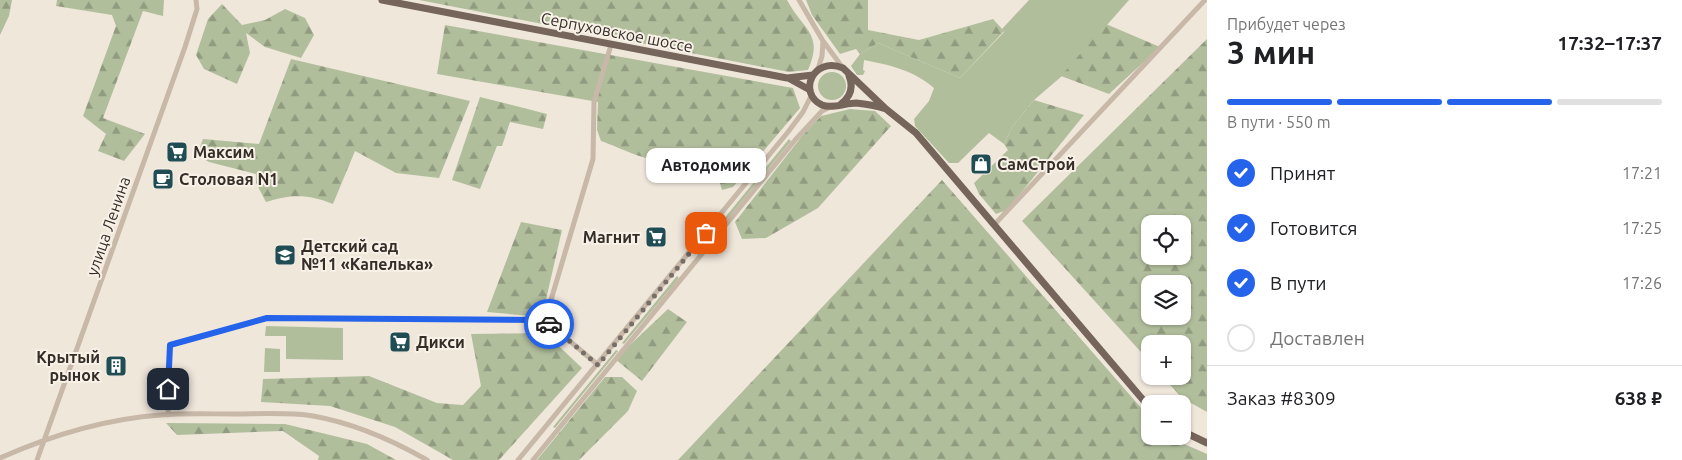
<!DOCTYPE html>
<html lang="ru">
<meta charset="utf-8">
<style>
:root{--surface:#fff;--page:#f2f2f2;--text:#202124;--muted:#757577;--line:#e0e0e0;--accent:#2563eb}
body{margin:0;font-family:Ubuntu,sans-serif;background:var(--page);color:var(--text);height:100vh;display:flex;flex-direction:column;font-size:19px;white-space:nowrap}
*{box-sizing:border-box;margin:0}
p{font-size:16px;color:var(--muted)}
.icon{flex:none;width:28px;height:28px;fill:none;stroke:currentColor;stroke-width:2;stroke-linecap:round;stroke-linejoin:round}
.map{position:relative;flex:1;overflow:hidden}
.side{display:flex;flex-direction:column;background:var(--surface);width:475px}
.side>*{flex:none}
.buttons{position:absolute;left:1141px;top:215px;display:grid;gap:10px}
.buttons a{display:grid;place-items:center;width:50px;height:50px;border-radius:10px;background:var(--surface);box-shadow:0 1px 4px #0004;font-size:25px}
.pin{position:absolute;display:grid;place-items:center;width:42px;height:42px;color:#fff;margin:-21px;border-radius:10px;box-shadow:0 2px 8px #0006}
.courier{position:absolute;display:grid;place-items:center;width:50px;height:50px;margin:-25px;border:4px solid #2563eb;border-radius:50%;background:#fff;color:#222;box-shadow:0 1px 6px #0007}
.bubble{position:absolute;height:35px;border-radius:10px;background:var(--surface);box-shadow:0 1px 4px #0004;font-size:16px;font-weight:700;line-height:35px;text-align:center}
.overview em{font-style:normal;font-weight:700}
.overview div{display:flex;flex-direction:column-reverse}
.overview{display:flex;align-items:center;justify-content:space-between;height:85px;padding:0 20px}
h1{font-size:32px;font-weight:700;line-height:38px}
.bar{display:grid;grid-template-columns:repeat(4,1fr);gap:8px 5px;align-content:center;height:60px;padding:0 20px}
.bar i{height:6px;border-radius:4px;background:var(--line)}
.bar .on{background:var(--accent)}
.bar p{grid-column:span 4}
.line{display:flex;align-items:center;gap:12px;padding:0 20px;border-top:1px solid var(--line)}
.line div{flex:1}
ol{padding:0 20px;list-style:none}
li{display:flex;align-items:center;gap:15px;height:55px}
li p{margin-inline-start:auto}
li .icon{padding:5px;border-radius:50%;background:var(--accent);color:#fff;stroke-width:4}
li:last-child{color:var(--muted)}
li i{width:28px;height:28px;border:2px solid var(--line);border-radius:50%}
main{display:flex;flex:1;min-height:0}
.map>svg:first-child{display:block}
</style>
<main>
<div class="map">
<svg width="1207" height="460" viewBox="0 0 1207 460">
<defs>
<pattern id="forest-firs" width="22" height="20" patternUnits="userSpaceOnUse" patternTransform="scale(1.25)"><rect width="22" height="20" fill="#b1be9c"/><path d="M5 1l3.5 6h-7zM16 11l3.5 6h-7z" fill="#919b7f"/></pattern>
</defs>
<rect width="100%" height="100%" fill="#f0e7db"/>
<path fill="#b1be9c" d="M1029,0H1129L1062,76L1034,100L1012,127L1004,144L989,133L958,163H949L915,126L914,119L929,101L934,88C913,70 890,65 864,60L863,70L865,71L863,75H857L851,66L860,54L878,43L960,78L1004,32L1002,29Z
M818 86a14 14 0 1 1 28 0a14 14 0 1 1-28 0Z
M789,139L791,141L698,255L696,253Z
M677,276L679,278L624,344L622,343Z
M266,326L343,328V360L286,359V336H265Z
M265,348L280,349V372H264Z
M616,350L618,351L555,428L553,427Z"/>
<path fill="url(#forest-firs)" fill-rule="evenodd" d="M0,0H12L9,16L0,35Z
M57,0H164L163,16L143,11L103,118L145,134L124,161L98,151L106,134L83,116L116,26L112,15L56,6Z
M419,0H787C803,30 824,33 808,70L789,72Z
M806,0H868V30L919,40L993,19L1004,31L960,78L878,43L860,54L856,49L840,54L812,15Z
M222,4L242,25L265,20L285,9L305,18L314,35L301,58L265,47L246,33L250,53L237,84L204,69L196,55L208,19Z
M1106,24L1160,47L1109,94L1061,76Z
M445,25L793,88L800,108L733,187L722,190L715,167L717,155C683,137 680,162 653,159C639,158 616,146 601,141L597,130L598,102L437,74Z
M1207,39V412L1182,398L1162,376H1182V344H1150V362L1022,221ZM1150,224H1182V256H1150ZM1150,284H1182V316H1150Z
M291,59L470,101L439,178L396,173L355,151L333,204C308,194 292,194 266,202L256,183V174L209,162L197,155L203,139L259,144Z
M480,97L547,114L543,129L510,122L502,146H497L480,189L452,180Z
M1034,100L1084,115L1007,210L996,214L979,194L974,183L1008,150L1004,144L1012,127Z
M850,109L875,111L891,126L818,208L766,238L742,239L735,222L802,136L821,116Z
M942,180L1150,418V436H1166L1207,454V460H678Z
M521,222L562,230L542,317L487,312Z
M668,309L687,322L642,381L615,359Z
M545,333L582,368L499,460H453L395,427L330,406L261,402L263,379L369,376L437,403L463,405L481,386L471,334Z
M605,377H622L637,391L628,411L579,460H537Z
M166,423L285,424L367,444L396,460H318L319,456L283,431L177,435Z"/>
<g fill="none" stroke-linecap="round" stroke-linejoin="round">
<path stroke="#c7b8a8" stroke-width="5" d="M799,0L823,41L843,68
M818,69L822,56L823,41
M994,225L1205,0
M545,320L593,159L594,102L611,45
M168,415L170,345L267,318L545,320L598,365
M0,458C52,435 104,419 161,415C185,413 209,414 233,414C259,414 288,412 313,416C353,423 392,440 427,460
M37,460L185,47L197,9L196,0
M518,460L788,132L803,112L812,94
M533,460L796,139L822,111L830,107"/>
<path stroke="#76655a" stroke-width="7" d="M382,0L787,78L813,75
M790,79L810,90
M841,104C850,97 854,88 849,76
M886,109C877,106 867,104 856,103C846,103 832,109 822,105C797,93 813,56 843,68L886,109L916,133L1150,408
M1182,431L1207,443"/>
</g>
<g fill="none" stroke-linecap="round" stroke-linejoin="round">
<path stroke="#766e67" stroke-width="5" stroke-dasharray="0 9" d="M549,324L598,365L706,233"/>
<path stroke="#2563eb" stroke-width="6" d="M168,389L170,345L267,318L545,320L549,324"/>
</g>
<defs>
<g id="supermarket-square" transform="scale(1.125)"><rect x="-9" y="-9" width="18" height="18" rx="4" fill="#204d53" stroke="#f8f1e7"/><path d="M-6-5.5h2.5l.6 2H6L4.5 2H-2.5L-4.4-4H-6ZM-1.5 3.2a1.3 1.3 0 1 0 .1 0ZM3 3.2a1.3 1.3 0 1 0 .1 0Z" fill="#fff"/></g>
<g id="shop-square" transform="scale(1.125)"><rect x="-9" y="-9" width="18" height="18" rx="4" fill="#204d53" stroke="#f8f1e7"/><path d="M-5-2.5h2.3a2.7 3.5 0 0 1 5.4 0H5L5.5 6h-11ZM-1.5-2.5h3a1.5 2.3 0 0 0-3 0Z" fill="#fff"/></g>
<g id="cafe-square" transform="scale(1.125)"><rect x="-9" y="-9" width="18" height="18" rx="4" fill="#204d53" stroke="#f8f1e7"/><path d="M-5.5-4.5H6V0H3Q3 3.5 0 3.5H-2.5Q-5.5 3.5-5.5 0ZM3-3.2v2h1.7v-2ZM-6 4.5H4V6H-6Z" fill="#fff"/></g>
<g id="school-square" transform="scale(1.125)"><rect x="-9" y="-9" width="18" height="18" rx="4" fill="#204d53" stroke="#f8f1e7"/><path d="M0-5L7-2L0 1L-7-2ZM-4 1L0 2.5L4 1V4Q0 6-4 4Z" fill="#fff"/></g>
<g id="building-square" transform="scale(1.125)"><rect x="-9" y="-9" width="18" height="18" rx="4" fill="#204d53" stroke="#f8f1e7"/><path d="M-4-6H4V6H1V3H-1V6H-4ZM-2.5-4.3h1.7v1.8h-1.7ZM.8-4.3h1.7v1.8H.8ZM-2.5-1h1.7V.8h-1.7ZM.8-1h1.7V.8H.8Z" fill="#fff"/></g>
</defs>
<g fill-rule="evenodd">
<use href="#supermarket-square" x="177" y="152"/>
<use href="#shop-square" x="981" y="164"/>
<use href="#cafe-square" x="163" y="179"/>
<use href="#supermarket-square" x="656" y="237"/>
<use href="#school-square" x="285" y="255"/>
<use href="#supermarket-square" x="400" y="342"/>
<use href="#building-square" x="116" y="366"/>
</g>
<g text-anchor="middle" stroke-width="4" stroke-linejoin="round" paint-order="stroke">
<g font-size="16" fill="#352d28" stroke="#f8f1e7">
<text transform="translate(617 32) rotate(11)" y="6">Серпуховское шоссе</text>
<text transform="translate(108 226) rotate(-71)" y="6">улица Ленина</text>
</g>
<g font-size="16" font-weight="bold" fill="#352d28" stroke="#f8f1e7" text-anchor="start">
<text x="193" y="158">Максим</text>
<text x="997" y="170">СамСтрой</text>
<text x="179" y="185">Столовая N1</text>
<text x="640" y="243" text-anchor="end">Магнит</text>
<text x="301" y="252">Детский сад<tspan x="301" dy="18">№11 «Капелька»</tspan></text>
<text x="416" y="348">Дикси</text>
<text x="100" y="363" text-anchor="end">Крытый<tspan x="100" dy="18">рынок</tspan></text>
</g>
</g>
</svg>
<div class="buttons">
<a><svg class="icon" aria-label="locate" viewBox="0 0 24 24"><circle cx="12" cy="12" r="6"/><path d="M12 2v4M12 18v4M2 12h4M18 12h4"/></svg></a>
<a><svg class="icon" aria-label="layers" viewBox="0 0 24 24"><path d="M12 4l9 5-9 5-9-5zM3 14l9 5 9-5"/></svg></a>
<a>+</a>
<a>−</a>
</div>
<div class="pin" style="left:706px;top:233px;background:#ea580c"><svg class="icon" aria-label="bag" viewBox="0 0 24 24"><path d="M5 8h14l-1 12H6zM9 8a3 3 0 0 1 6 0"/></svg></div>
<div class="pin" style="left:168px;top:389px;background:#1f2937"><svg class="icon" aria-label="home" viewBox="0 0 24 24"><path d="M3 11l9-7 9 7M6 9v11h12V9"/></svg></div>
<div class="courier" style="left:549px;top:324px"><svg class="icon" aria-label="car" viewBox="0 0 24 24"><path d="M5 17H2v-5l4-1 3-4h7l3 4 3 1v5h-3M9 17h6M6 11h13"/><circle cx="7" cy="17" r="2"/><circle cx="17" cy="17" r="2"/></svg></div>
<div class="bubble" style="left:646px;top:148px;width:120px">Автодомик</div>
</div>
<section class="side">
<div class="overview"><div><h1>3 мин</h1><p>Прибудет через</p></div><em>17:32–17:37</em></div>
<div class="bar"><i class="on"></i><i class="on"></i><i class="on"></i><i></i><p>В пути · 550 m</p></div>
<ol>
<li><svg class="icon" aria-label="check" viewBox="0 0 24 24"><path d="M5 12l5 5 9-10"/></svg>Принят<p>17:21</p></li>
<li><svg class="icon" aria-label="check" viewBox="0 0 24 24"><path d="M5 12l5 5 9-10"/></svg>Готовится<p>17:25</p></li>
<li><svg class="icon" aria-label="check" viewBox="0 0 24 24"><path d="M5 12l5 5 9-10"/></svg>В пути<p>17:26</p></li>
<li><i></i>Доставлен</li>
</ol>
<div class="line" style="height:65px"><div>Заказ #8309</div><b>638 ₽</b></div>
</section>
</main>
